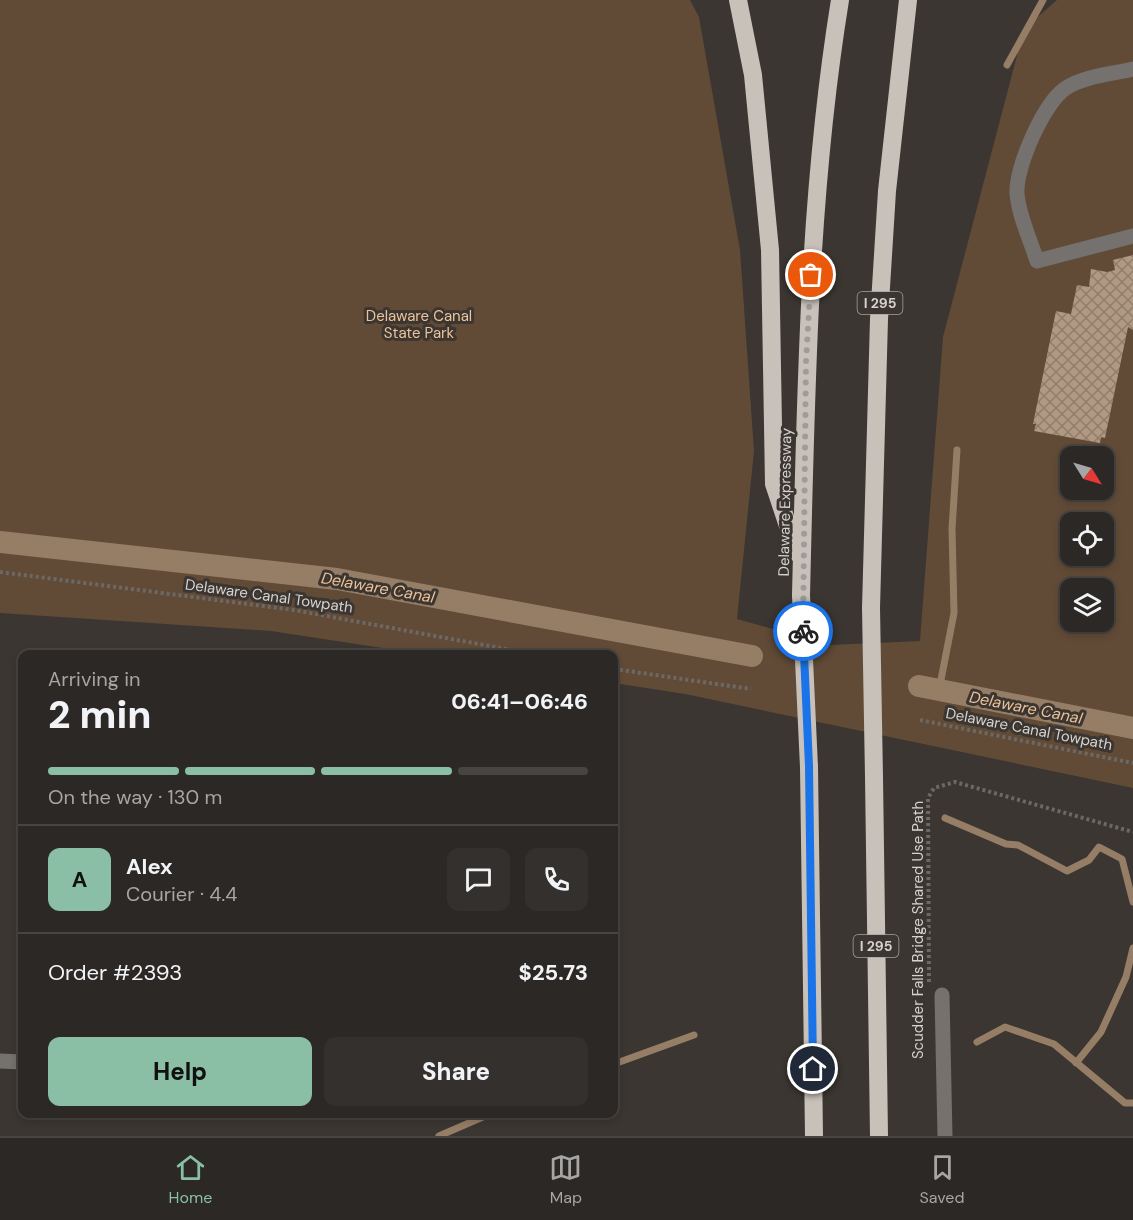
<!DOCTYPE html>
<meta charset="utf-8">
<style>
:root{--surface:#2c2825;--page:#34302d;--text:#f1f3f6;--muted:#a6a6a7;--line:#484442;--accent:#8abfa5}
body{margin:0;font-family:"DM Sans",sans-serif;background:var(--page);color:var(--text);height:100vh;display:flex;flex-direction:column;font-size:22px;white-space:nowrap}
*{box-sizing:border-box;margin:0}
p{font-size:20px;color:var(--muted)}
.icon{flex:none;width:33px;height:33px;fill:none;stroke:currentColor;stroke-width:2;stroke-linecap:round;stroke-linejoin:round}
.map{position:relative;flex:1;overflow:hidden}
.side{position:absolute;left:18px;top:650px;width:600px;height:468px;display:flex;flex-direction:column;background:var(--surface);border-radius:12px;box-shadow:0 3px 9px #0003,0 0 0 2px var(--line)}
.side>*{flex:none}
.needle{width:39px;rotate:127deg}
.fabs{position:absolute;left:1060px;top:446px;display:grid;gap:12px}
.fabs a{display:grid;place-items:center;width:54px;height:54px;border-radius:12px;background:var(--surface);box-shadow:0 3px 9px #0003,0 0 0 2px var(--line);font-size:30px}
.pin{position:absolute;display:grid;place-items:center;width:51px;height:51px;color:#fff;margin:-26px;border:3px solid #fff;border-radius:50%;box-shadow:0 2px 6px #0007}
.courier{position:absolute;display:grid;place-items:center;width:60px;height:60px;margin:-30px;border:4px solid #1a73e8;border-radius:50%;background:#fff;color:#222;box-shadow:0 2px 8px #0007}
.overview em{font-style:normal;font-weight:800}
.overview div{display:flex;flex-direction:column-reverse}
.overview{display:flex;align-items:center;justify-content:space-between;height:102px;padding:0 30px}
h1{font-size:39px;font-weight:800;line-height:45px}
.bar{display:grid;grid-template-columns:repeat(4,1fr);gap:9px 6px;align-content:center;height:72px;padding:0 30px}
.bar i{height:8px;border-radius:4px;background:var(--line)}
.bar .selected{background:var(--accent)}
.bar p{grid-column:span 4}
.line{display:flex;align-items:center;gap:15px;padding:0 30px;border-top:2px solid var(--line)}
.line div{flex:1}
.round{display:grid;place-items:center;flex:none;width:63px;height:63px;border-radius:12px;background:var(--page)}
.action{display:flex;gap:12px;margin-top:auto;padding:12px 30px}
.action a{flex:1;height:69px;border-radius:12px;background:var(--accent);color:#111;font-size:24px;font-weight:800;line-height:69px;text-align:center}
.action a+a{background:var(--page);color:var(--text)}
.menu{display:flex;justify-content:space-around;align-items:center;height:84px;border-top:2px solid var(--line);background:var(--surface);font-size:16px;color:var(--muted)}
.menu a{display:grid;justify-items:center;gap:3px}
.menu .selected{color:var(--accent)}
.map>svg:first-child{display:block}
</style>
<div class="map">
<svg width="1133" height="1136" viewBox="0 0 1133 1136">
<defs>
<pattern id="building-cross-hatch" width="8" height="8" patternUnits="userSpaceOnUse" patternTransform="scale(1.5)"><rect width="8" height="8" fill="#b19881"/><path d="M0 0l8 8M0 8l8-8" fill="none" stroke="#8f7d6d"/></pattern>
</defs>
<rect width="100%" height="100%" fill="#3b3631"/>
<path fill="#614b37" fill-rule="evenodd" d="M0,0H690L699,17L740,250L754,451L737,619L831,645L920,641L943,337L1024,29L1057,0H1133V788L685,694L614,683V654H422L271,631L0,613ZM1071,456H1104V489H1071ZM1071,522H1104V555H1071ZM1071,588H1104V621H1071Z"/>
<g fill="none" stroke-linecap="round" stroke-linejoin="round">
<path stroke="#957d66" stroke-width="7" d="M1007,65L1043,0
M939,690L954,613L952,529L957,450
M945,818L1006,844L1018,845L1067,871L1089,860L1099,847L1122,859L1133,902
M977,1042L1005,1027L1054,1044L1125,1103H1133
M1076,1063L1101,1032L1126,977L1133,948
M614,1064L694,1035
M439,1136L492,1113"/>
<path stroke="#957d66" stroke-width="22" d="M0,542L337,579L752,656
M919,686L1133,728"/>
</g>
<path fill="url(#building-cross-hatch)" d="M1133,255V330L1128,327L1105,438L1101,437L1100,443L1034,431L1036,424H1033L1056,311L1071,314L1077,285L1089,287L1091,269L1107,272L1115,270L1113,260Z"/>
<g fill="none" stroke-linecap="round" stroke-linejoin="round">
<path stroke="#6d6864" stroke-width="4" stroke-dasharray="3 3" stroke-linecap="butt" d="M0,572L294,610L533,654
M614,669L751,689
M920,720L1133,763
M929,982L928,798L934,788L955,782L1133,832"/>
<path stroke="#74716f" stroke-width="15" d="M1133,69C1112,74 1084,76 1066,88C1044,102 1015,168 1017,194C1019,216 1030,239 1037,261L1133,236
M942,995L945,1136
M0,1061L22,1062"/>
<path stroke="#c8c1ba" stroke-width="18" d="M738,0L753,75L770,250L774,484L797,553
M801,595C806,396 808,197 840,0
M871,608L879,319L887,191L908,0
M809,767L814,1136
M874,777L879,1136"/>
<path stroke="#c8c1ba" stroke-width="18" d="M801,595L809,767
M871,608L874,777"/>
</g>
<g fill="none" stroke-linecap="round" stroke-linejoin="round">
<path stroke="#a09b98" stroke-width="6" stroke-dasharray="0 10.8" d="M803,631L806,362L811,275"/>
<path stroke="#1a73e8" stroke-width="8" d="M803,631L809,766L813,1069"/>
</g>
<g text-anchor="middle" stroke-width="6" stroke-linejoin="round" paint-order="stroke">
<g fill="#3b3631" stroke="#a8a3a0" stroke-width="1.5">
<rect x="857.5" y="292" width="45" height="22" rx="4.5"/>
<rect x="853.5" y="935" width="45" height="22" rx="4.5"/>
</g>
<g font-size="14" font-weight="bold" fill="#d6d2cf">
<text x="880" y="308">I 295</text>
<text x="876" y="951">I 295</text>
</g>
<g font-size="15" fill="#eec399" stroke="#3b3631">
<text x="419" y="321">Delaware Canal<tspan x="419" dy="17">State Park</tspan></text>
</g>
<g font-size="15" fill="#d6d2cf" stroke="#3b3631">
<text transform="translate(785 502) rotate(-89)" y="5">Delaware Expressway</text>
<text transform="translate(269 596) rotate(8)" y="5">Delaware Canal Towpath</text>
<text transform="translate(1029 729) rotate(11)" y="5">Delaware Canal Towpath</text>
<text transform="translate(918 930) rotate(-90)" y="5">Scudder Falls Bridge Shared Use Path</text>
</g>
<g font-size="16" font-style="italic" fill="#edc198" stroke="#3b3631">
<text transform="translate(378 587) rotate(10)" y="6">Delaware Canal</text>
<text transform="translate(1026 707) rotate(11)" y="6">Delaware Canal</text>
</g>
</g>
</svg>
<div class="fabs">
<a><svg class="needle" viewBox="-14 -14 28 28"><path d="M0-13l5 13h-10z" fill="#e53935"/><path d="M0 13l5-13h-10z" fill="#a6a6a7"/></svg></a>
<a><svg class="icon" aria-label="locate" viewBox="0 0 24 24"><circle cx="12" cy="12" r="6"/><path d="M12 2v4M12 18v4M2 12h4M18 12h4"/></svg></a>
<a><svg class="icon" aria-label="layers" viewBox="0 0 24 24"><path d="M12 4l9 5-9 5-9-5zM3 14l9 5 9-5"/></svg></a>
</div>
<div class="pin" style="left:811px;top:275px;background:#ea580c"><svg class="icon" aria-label="bag" viewBox="0 0 24 24"><path d="M5 8h14l-1 12H6zM9 8a3 3 0 0 1 6 0"/></svg></div>
<div class="pin" style="left:813px;top:1069px;background:#1f2937"><svg class="icon" aria-label="home" viewBox="0 0 24 24"><path d="M3 11l9-7 9 7M6 9v11h12V9"/></svg></div>
<div class="courier" style="left:803px;top:631px"><svg class="icon" aria-label="bike" viewBox="0 0 24 24"><circle cx="6" cy="16" r="4"/><circle cx="18" cy="16" r="4"/><path d="M6 16l4-8h5l3 8M10 8l3 8H6M13 5h3"/></svg></div>
<section class="side">
<div class="overview"><div><h1>2 min</h1><p>Arriving in</p></div><em>06:41–06:46</em></div>
<div class="bar"><i class="selected"></i><i class="selected"></i><i class="selected"></i><i></i><p>On the way · 130 m</p></div>
<div class="line" style="height:108px"><b class="round" style="background:var(--accent);color:#111">A</b><div><b>Alex</b><p>Courier · 4.4</p></div><a class="round"><svg class="icon" aria-label="chat" viewBox="0 0 24 24"><path d="M4 5h16v11H9l-5 4z"/></svg></a><a class="round"><svg class="icon" aria-label="phone" viewBox="0 0 24 24"><path d="M5 4h4l2 5-3 2q2 4 5 5l2-3 5 2v4C11 20 4 13 5 4z"/></svg></a></div>
<div class="line" style="height:78px"><div>Order #2393</div><b>$25.73</b></div>
<div class="action"><a>Help</a><a>Share</a></div>
</section>
</div>
<nav class="menu">
<a class="selected"><svg class="icon" aria-label="home" viewBox="0 0 24 24"><path d="M3 11l9-7 9 7M6 9v11h12V9"/></svg>Home</a>
<a><svg class="icon" aria-label="map" viewBox="0 0 24 24"><path d="M3 6l6-2 6 2 6-2v14l-6 2-6-2-6 2zM9 4v14M15 6v14"/></svg>Map</a>
<a><svg class="icon" aria-label="saved" viewBox="0 0 24 24"><path d="M7 4h10v16l-5-4-5 4z"/></svg>Saved</a>
</nav>
